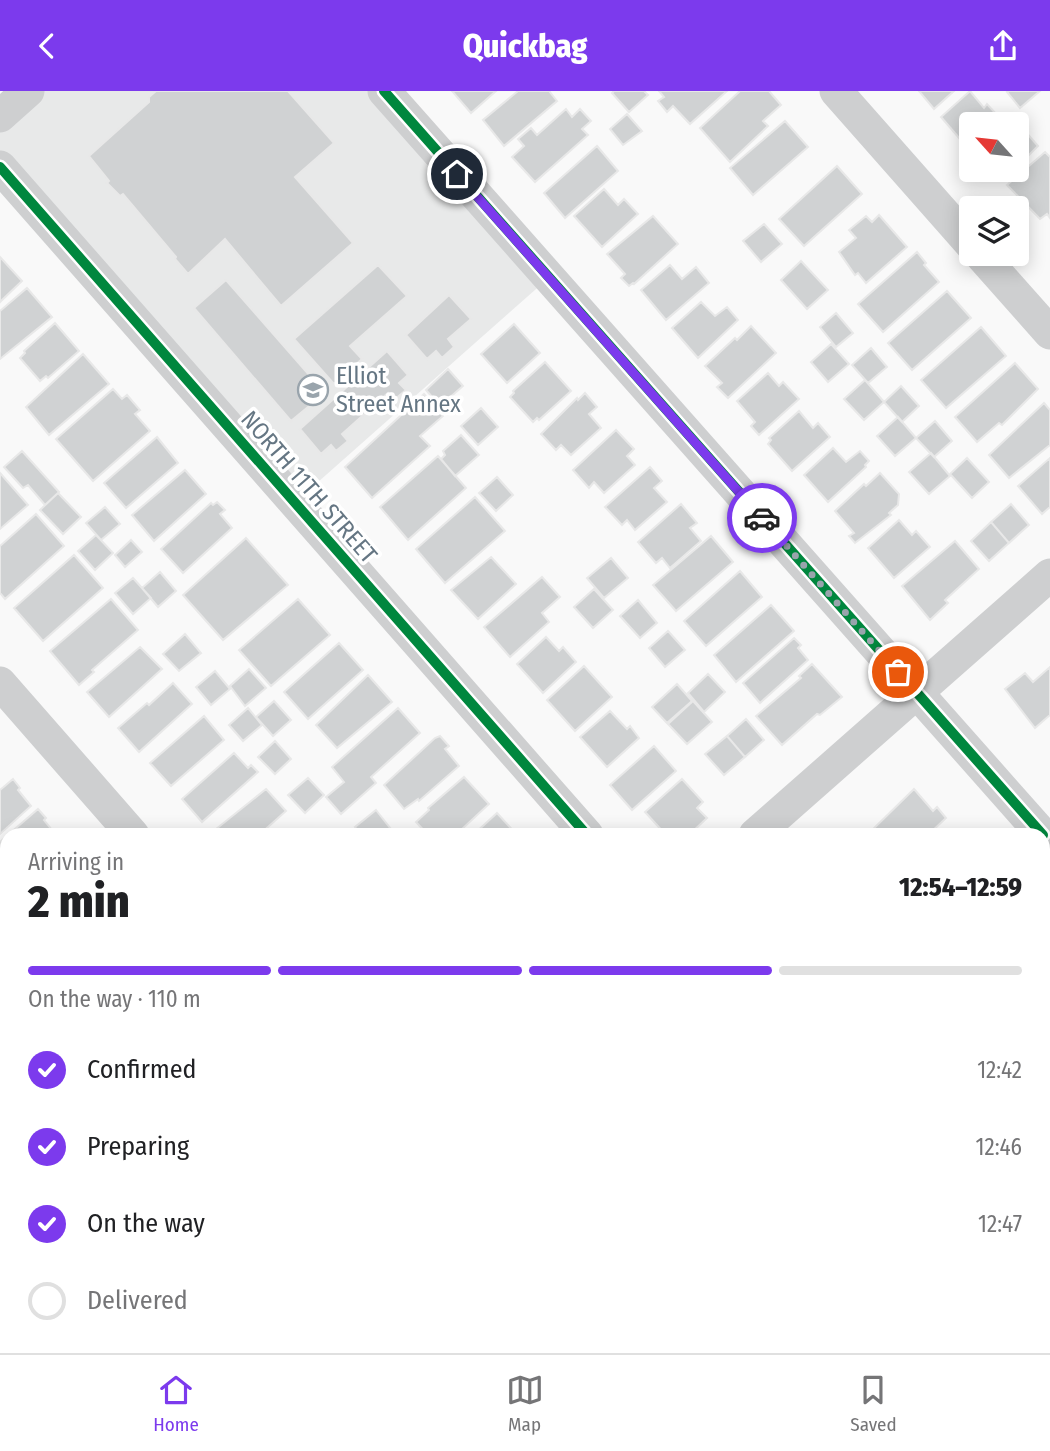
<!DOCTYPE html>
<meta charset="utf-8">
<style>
:root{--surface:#fff;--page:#f2f2f2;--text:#202124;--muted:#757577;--line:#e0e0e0;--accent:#7c3aed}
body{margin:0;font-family:"Fira Sans Condensed",sans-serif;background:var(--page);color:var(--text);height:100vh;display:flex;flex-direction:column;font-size:26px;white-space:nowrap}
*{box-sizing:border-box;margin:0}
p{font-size:23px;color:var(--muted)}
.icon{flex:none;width:38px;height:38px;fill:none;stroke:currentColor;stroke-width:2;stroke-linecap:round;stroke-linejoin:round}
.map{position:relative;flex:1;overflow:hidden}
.panel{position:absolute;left:0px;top:737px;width:1050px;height:527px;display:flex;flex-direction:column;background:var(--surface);border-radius:21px 21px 0 0;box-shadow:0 4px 18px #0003}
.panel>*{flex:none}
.needle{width:46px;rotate:297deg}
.controls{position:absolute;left:959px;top:21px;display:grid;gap:14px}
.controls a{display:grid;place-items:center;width:70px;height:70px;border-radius:7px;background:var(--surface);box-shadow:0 4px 18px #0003;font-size:35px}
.pin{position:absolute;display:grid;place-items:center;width:60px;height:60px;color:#fff;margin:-30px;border:4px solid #fff;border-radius:50%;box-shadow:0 2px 7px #0007}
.courier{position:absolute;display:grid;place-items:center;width:70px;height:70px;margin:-35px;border:5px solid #7c3aed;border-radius:50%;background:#fff;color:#222;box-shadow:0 2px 9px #0007}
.head em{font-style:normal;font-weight:800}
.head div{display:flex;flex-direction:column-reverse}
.head{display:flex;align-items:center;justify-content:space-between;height:119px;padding:0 28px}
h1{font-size:46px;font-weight:800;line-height:52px}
.bar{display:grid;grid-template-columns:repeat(4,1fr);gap:10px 7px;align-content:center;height:84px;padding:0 28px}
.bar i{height:9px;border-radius:5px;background:var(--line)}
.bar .selected{background:var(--accent)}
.bar p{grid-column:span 4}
ol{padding:0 28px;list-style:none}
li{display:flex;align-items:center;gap:21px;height:77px}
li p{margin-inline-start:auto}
li .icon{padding:7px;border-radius:50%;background:var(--accent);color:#fff;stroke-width:4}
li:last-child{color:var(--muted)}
li i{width:38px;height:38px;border:4px solid var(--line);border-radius:50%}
header{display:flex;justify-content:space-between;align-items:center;height:91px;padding:0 28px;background:var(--accent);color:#fff;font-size:32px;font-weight:800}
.menu{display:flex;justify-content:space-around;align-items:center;height:98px;border-top:2px solid var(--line);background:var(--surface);font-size:19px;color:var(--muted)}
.menu a{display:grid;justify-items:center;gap:4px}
.menu .selected{color:var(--accent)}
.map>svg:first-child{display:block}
</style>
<header><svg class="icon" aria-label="back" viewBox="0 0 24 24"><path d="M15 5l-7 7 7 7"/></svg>Quickbag<svg class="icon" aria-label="share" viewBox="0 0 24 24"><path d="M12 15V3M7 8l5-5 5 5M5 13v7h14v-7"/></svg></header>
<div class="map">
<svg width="1050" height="1262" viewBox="0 0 1050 1262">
<rect width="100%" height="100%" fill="#f9f9f9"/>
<path fill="#e8e9e9" d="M30,0H377L544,191L300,407L0,70V26Z"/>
<path fill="#d0d2d3" stroke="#e8e8e8" stroke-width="2" d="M156,0H288L334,52L295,86L353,152L281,215L225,148L188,183L175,168L176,166L123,103L120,105L107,92L109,90L89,65L149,11V6Z
M452,0H496L471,22Z
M518,0H549L557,10L504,55L483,29Z
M614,0H644L648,4L629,21L612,2Z
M659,0H727L690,33L673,15L667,21L658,10L664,6Z
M740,0H769L781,14L763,30L768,35L730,71L700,37Z
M919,0H954L934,18Z
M970,0L984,17L987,13L998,25L992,33H971V51L966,55L941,26Z
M1009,0H1040L1020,17L1007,1Z
M566,18L572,26L580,18L591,30L582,38L588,44L535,91L512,66L524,55L518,48L531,37L537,44Z
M627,23L642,40L623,54L610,38Z
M785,30L808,56L753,104L730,77Z
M1018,32L1038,55L1017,76L1016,33Z
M597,55L618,80L565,127L544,102Z
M1045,61L1050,66V127L1047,123L1040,128L1007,94Z
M837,75L862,103L804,155L779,128Z
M987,79H1013L1006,85L1002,79L993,86Z
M604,98L618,114L624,108L638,123L602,156L574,125Z
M879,124L907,156L866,192L858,182L855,184L839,161L856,147L849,139L866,125L872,131Z
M653,125L678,153L634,193L633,192L629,195L621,187L625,183L607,163Z
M764,133L782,153L761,171L743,150Z
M917,161L926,172L924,174L939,191L883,241L858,213Z
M0,166L22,190L0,211Z
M801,170L828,199L807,218L781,189Z
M378,174L407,205L350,255L362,268L334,293L294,248Z
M670,174L682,188L696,176L709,192L666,229L641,199Z
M226,189L325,302L291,330L194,217Z
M27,197L52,226L0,268V220Z
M947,200L971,227L912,279L888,252Z
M449,204L471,228L448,248L454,256L442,267L436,260L427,268L406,244Z
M701,211L715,225L727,216L738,229L698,267L672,237Z
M836,222L853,242L836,256L820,236Z
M55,232L79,260L48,287L46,285L40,290L20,267L25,262L24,260Z
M514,233L540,262L507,292L481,263Z
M751,235L776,262L728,307L717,296L722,292L705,275L735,247L737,249Z
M981,236L1006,265L946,317L921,289Z
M831,253L849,273L828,291L811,271Z
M871,257L887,276L868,292L852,274Z
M387,260L408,284L399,292L406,299L394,309L388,302L342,343L348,350L336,360L331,354L321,363L300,338Z
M83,263L109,293L49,344L26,316Z
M545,271L571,300L539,329L537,327L533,331L510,306L514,302L513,300Z
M1015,272L1038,298L1002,334L999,332L977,351L955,326Z
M448,278L463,295L440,315L426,299Z
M768,282L779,295L783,291L799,308L759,344L751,335L755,331L737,310Z
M865,289L884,311L864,329L844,308Z
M901,295L919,315L902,331L884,311Z
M113,298L122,308L127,304L140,319L135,323L150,340L93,390L56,348Z
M585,302L597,316L589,323L601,337L571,364L561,354L556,359L541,343L577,307L578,309Z
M424,303L443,325L420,345L430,355L372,407L345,376Z
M1044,312L1050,319V354L1009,387L989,364Z
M481,317L498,336L478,354L461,335Z
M799,320L813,337L818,332L830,346L792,380L768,353L771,349L769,347Z
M898,326L916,347L895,365L877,345Z
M935,330L952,350L934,366L916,347Z
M616,339L634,358L627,365L635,374L604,402L594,391L589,397L573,379Z
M461,344L479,364L455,385L441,368L445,364L443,360Z
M157,346L178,372L126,417L104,392Z
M833,357L846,371L860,360L869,370L865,374L866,376L828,411L804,384Z
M22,360L59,401L45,414L28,394L23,397L4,376Z
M931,362L950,385L929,403L909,381Z
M438,365L466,397L408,449L380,416Z
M967,367L989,391L972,407L950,383Z
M1050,367V416L1042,423L1018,395Z
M650,376L662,390L654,397L667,411L635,439L627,429L622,434L605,416Z
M185,379L206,403L154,450L132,424Z
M0,382L28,414L0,438Z
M880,382L899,403L898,414L889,422L891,424L855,452L849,445L854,442L835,420L864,393L866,395Z
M497,386L513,404L496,420L479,402Z
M58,402L81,426L63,443L40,419Z
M475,406L505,440L445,492L416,458Z
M217,411L225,419L220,423L232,437L183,482L161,458L211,412L213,414Z
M681,413L697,432L690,437L701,450L670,477L662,467L656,472L638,451Z
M1011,413L1029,434L1009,452L991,431Z
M105,416L120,433L101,449L86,432Z
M36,423L64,455L5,508L0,502V455Z
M899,429L912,444L916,440L930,456L894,487L868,457Z
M991,431L1009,452L989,470L971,450Z
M96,444L113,462L95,479L78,460Z
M711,445L733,471L676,520L653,494Z
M246,447L288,494L223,549L183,504Z
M131,449L142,461L125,476L115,464Z
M955,450L979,478L945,509L948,512L930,529L902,495Z
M74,464L103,497L43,550L14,517Z
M491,466L516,493L478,528L451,499Z
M611,467L628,487L604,507L587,487Z
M740,480L762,506L706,555L684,530Z
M160,481L176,500L158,516L142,497Z
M542,486L560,506L542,522L549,531L510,566L484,536Z
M133,487L151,507L133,523L115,502Z
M594,498L613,519L593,537L574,516Z
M111,508L138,539L92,579L94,581L79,594L50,560Z
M298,508L330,544L271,595L239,559Z
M638,509L657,532L640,547L620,525Z
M771,514L794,540L736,591L714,564Z
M668,540L685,559L665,576L649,557Z
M185,543L201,562L179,580L163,563Z
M546,546L559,560L563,556L576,571L543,602L517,573Z
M794,547L801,554L798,557L808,569L760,612L743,592Z
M339,552L363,579L308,628L284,601Z
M140,556L162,578L109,626L87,601Z
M812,573L842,606L820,624L817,623L782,654L756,625L801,587L799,585Z
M584,575L612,606L575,640L547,609Z
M1050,576V624L1035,637L1005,598L1025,582L1033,591Z
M249,578L266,597L245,615L230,595Z
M215,580L230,598L211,614L196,596Z
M708,583L725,601L704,621L688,602Z
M368,584L392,611L337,657L316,634Z
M173,592L192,613L139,661L118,637L147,612L149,614Z
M677,593L692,610L667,632L652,616Z
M274,610L291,629L273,645L256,626Z
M693,610L712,631L687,653L668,633Z
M248,617L262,634L243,650L229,634Z
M398,617L420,642L371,686L376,692L341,723L326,706L344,691L332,676Z
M610,620L627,638L630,635L639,647L607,676L580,646Z
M204,625L224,649L171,695L150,672Z
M746,628L764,649L745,666L727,645Z
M440,645L449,655L445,658L459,675L419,710L418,708L404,718L384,694L435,647Z
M727,645L745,666L724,684L705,663Z
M275,650L291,668L275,683L258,666Z
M654,655L676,680L632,719L610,694Z
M234,662L248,677L251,674L258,681L202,731L182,708Z
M464,686L489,713L462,738L459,744H428L416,731L429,719L428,717Z
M308,687L324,704L305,722L288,704Z
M13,688L20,697L18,699L31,715L0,743V699Z
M682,688L703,711L697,717L707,727L689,744H666L645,721Z
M266,698L286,720L259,744L211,742Z
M914,698L933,720L937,716L946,727L928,744H867Z
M38,718L46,727L44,729L56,744H8Z
M376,719L394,742L392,744H361L355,736Z
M497,722L517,744H473Z
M7,745V788L3,791L0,787V751Z
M0,805L7,813V833L0,839Z
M1043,851L1050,859V885L1043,891Z
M0,904L7,912V927L0,933Z
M1047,963L1050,966V994L1044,999L1043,966Z
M7,974V1032L0,1023V980Z
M1043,1093L1050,1101V1133L1043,1139Z
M1050,1153V1189L1043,1180V1158Z
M0,1188L4,1193L1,1196L7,1202V1216L0,1222Z
M16,1256H49L54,1262H10Z
M259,1256H294L299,1262H253Z
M329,1256H360L362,1260L359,1262H325Z
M374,1256H392L397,1262H368Z
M422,1256H454L448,1262H426Z
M480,1256H519L524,1262H474Z
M670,1256H699L693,1262H675Z
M721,1256H768L772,1262H715Z
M933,1256H941L949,1262H927Z"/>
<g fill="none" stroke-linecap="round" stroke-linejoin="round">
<path stroke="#cecfd0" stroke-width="33" d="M384,0L1043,744
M836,0L971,153
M0,25L28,0
M0,76L587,744
M980,163L1050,242
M0,592L133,744
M755,744L1050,484
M0,1110L7,1118
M129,1256L134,1262
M585,1256L590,1262
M1041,1256L1046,1262
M170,1262L176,1256"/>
<g stroke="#fff" stroke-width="15">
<path id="cycleway" d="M384,0L1043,744
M0,76L587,744"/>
</g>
<use href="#cycleway" stroke="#00873e" stroke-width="10"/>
</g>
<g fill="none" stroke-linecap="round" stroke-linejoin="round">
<path stroke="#99a4ac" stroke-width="7" stroke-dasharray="0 12.6" d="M762,427L898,581"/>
<path stroke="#7c3aed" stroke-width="9" d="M457,83L762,427"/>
</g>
<defs>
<g id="school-ring" transform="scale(1.575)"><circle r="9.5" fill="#fff" stroke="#99a4ac" stroke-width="1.5"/><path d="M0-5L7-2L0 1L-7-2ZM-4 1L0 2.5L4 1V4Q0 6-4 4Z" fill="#99a4ac"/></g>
</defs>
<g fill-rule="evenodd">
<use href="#school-ring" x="313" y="299"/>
</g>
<g text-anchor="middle" stroke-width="7" stroke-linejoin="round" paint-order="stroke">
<g font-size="24" fill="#657683" stroke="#fff" text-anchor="start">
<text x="336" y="293">Elliot<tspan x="336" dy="28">Street Annex</tspan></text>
</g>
<g font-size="24" fill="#657683" stroke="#fff">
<text transform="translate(309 396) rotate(49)" y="8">NORTH 11TH STREET</text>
</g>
</g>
</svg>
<div class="controls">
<a><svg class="needle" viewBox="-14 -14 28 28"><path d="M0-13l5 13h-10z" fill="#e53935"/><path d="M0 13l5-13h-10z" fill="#757577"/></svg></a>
<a><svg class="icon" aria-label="layers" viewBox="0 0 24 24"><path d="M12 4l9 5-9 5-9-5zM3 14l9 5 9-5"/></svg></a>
</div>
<div class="pin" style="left:898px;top:581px;background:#ea580c"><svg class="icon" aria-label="bag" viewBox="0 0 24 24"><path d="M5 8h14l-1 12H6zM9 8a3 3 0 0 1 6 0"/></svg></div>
<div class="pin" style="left:457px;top:83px;background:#1f2937"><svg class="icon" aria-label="home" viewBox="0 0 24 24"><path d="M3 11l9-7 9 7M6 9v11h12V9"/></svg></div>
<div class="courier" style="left:762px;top:427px"><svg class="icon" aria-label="car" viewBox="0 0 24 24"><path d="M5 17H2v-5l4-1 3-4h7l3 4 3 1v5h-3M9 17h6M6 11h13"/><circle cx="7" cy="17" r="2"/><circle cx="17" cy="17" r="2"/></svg></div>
<section class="panel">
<div class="head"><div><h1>2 min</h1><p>Arriving in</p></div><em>12:54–12:59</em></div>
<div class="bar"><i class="selected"></i><i class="selected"></i><i class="selected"></i><i></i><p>On the way · 110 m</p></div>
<ol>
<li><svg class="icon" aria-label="check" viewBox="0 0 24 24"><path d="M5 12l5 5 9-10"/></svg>Confirmed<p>12:42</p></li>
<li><svg class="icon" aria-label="check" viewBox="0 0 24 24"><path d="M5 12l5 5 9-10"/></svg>Preparing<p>12:46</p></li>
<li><svg class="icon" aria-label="check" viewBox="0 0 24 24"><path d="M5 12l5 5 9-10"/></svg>On the way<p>12:47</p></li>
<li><i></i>Delivered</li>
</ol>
</section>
</div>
<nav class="menu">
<a class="selected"><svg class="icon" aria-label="home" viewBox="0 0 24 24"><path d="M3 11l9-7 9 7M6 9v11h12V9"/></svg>Home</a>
<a><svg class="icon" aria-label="map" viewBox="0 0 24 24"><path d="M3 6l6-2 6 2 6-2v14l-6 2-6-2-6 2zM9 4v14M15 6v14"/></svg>Map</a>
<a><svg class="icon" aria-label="saved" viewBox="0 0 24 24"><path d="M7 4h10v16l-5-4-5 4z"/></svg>Saved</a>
</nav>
